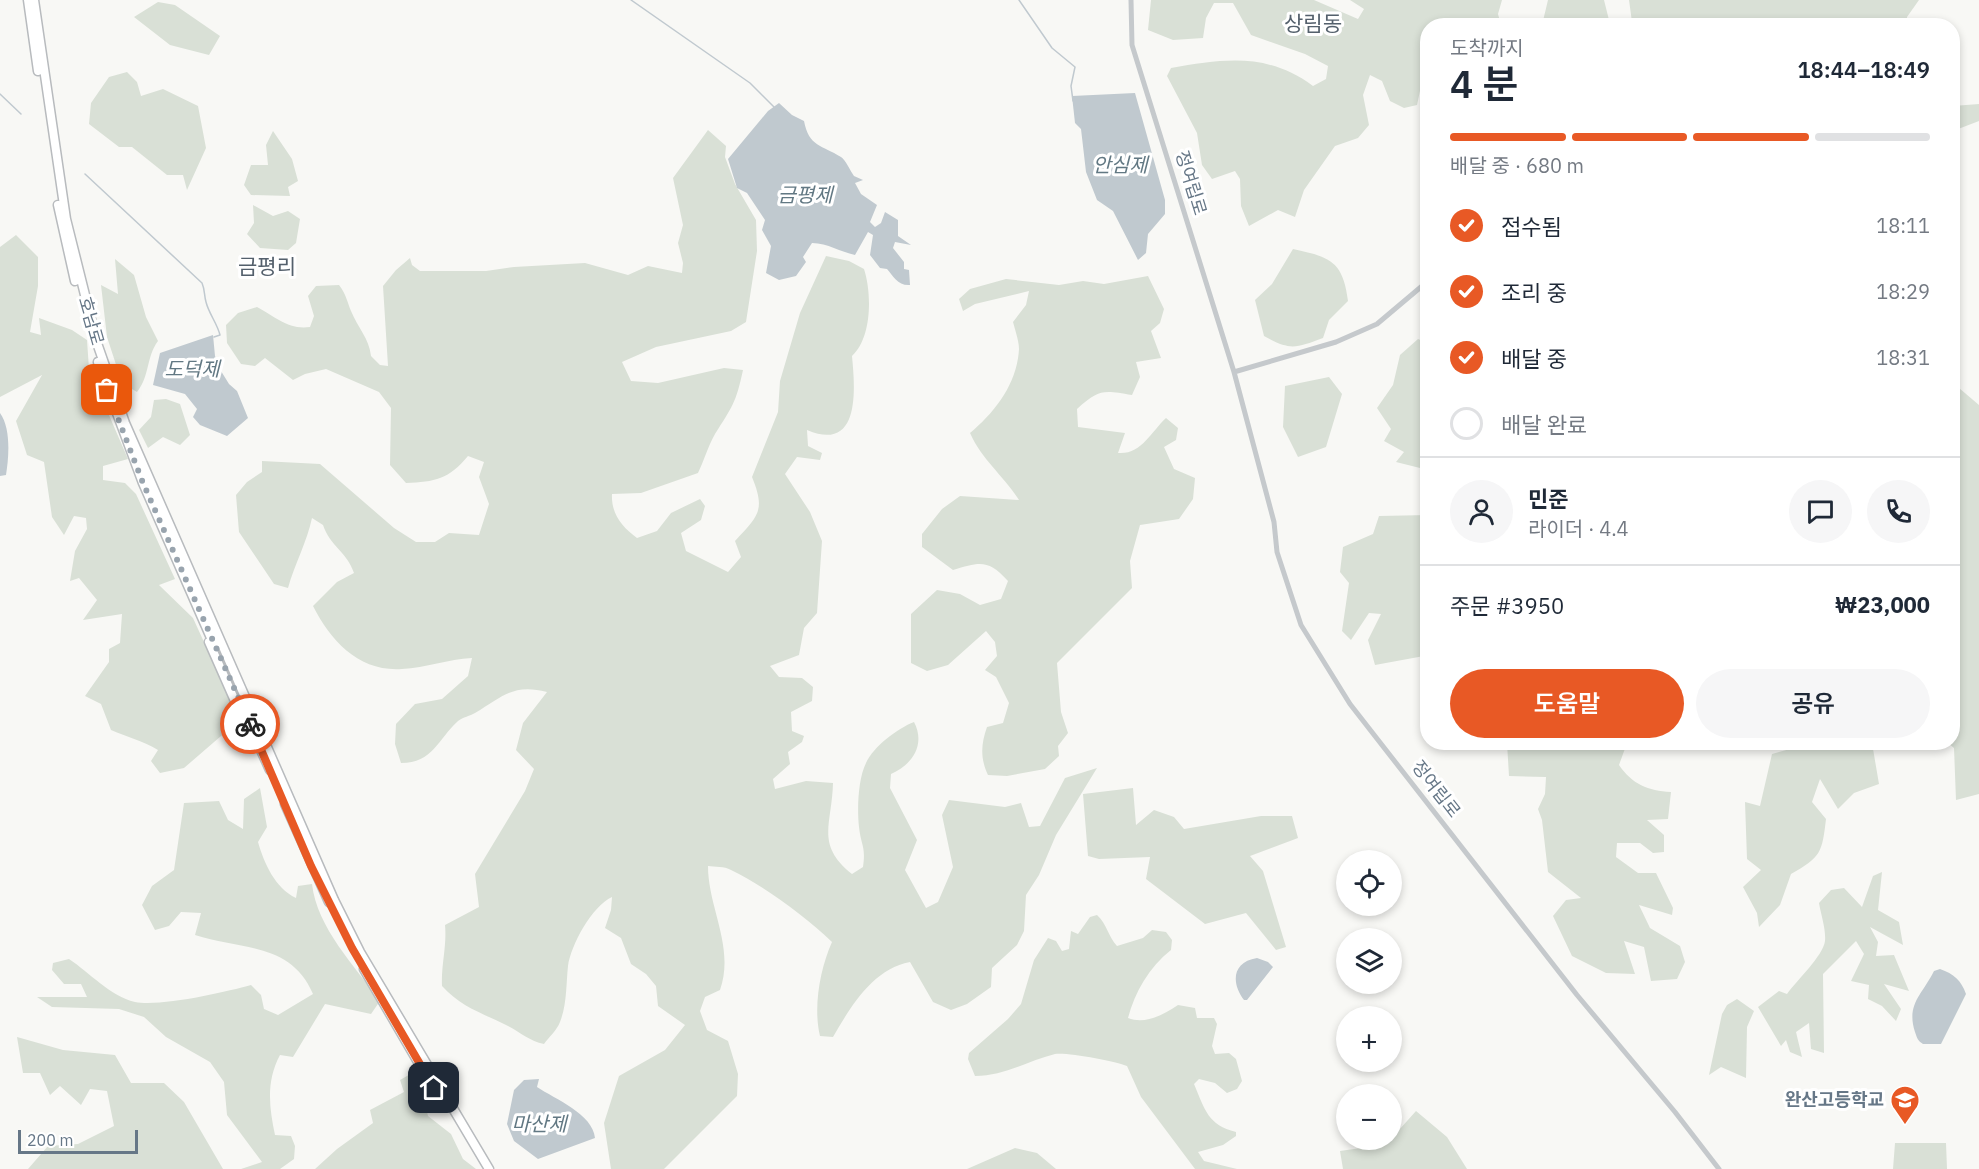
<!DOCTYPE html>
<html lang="ko">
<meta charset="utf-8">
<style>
:root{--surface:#fff;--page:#f6f6f7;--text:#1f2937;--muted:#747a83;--line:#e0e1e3;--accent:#e85925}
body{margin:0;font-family:"IBM Plex Sans","Noto Sans KR",sans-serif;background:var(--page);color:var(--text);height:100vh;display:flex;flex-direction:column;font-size:22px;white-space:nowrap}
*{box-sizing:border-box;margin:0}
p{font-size:20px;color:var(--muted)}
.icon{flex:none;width:33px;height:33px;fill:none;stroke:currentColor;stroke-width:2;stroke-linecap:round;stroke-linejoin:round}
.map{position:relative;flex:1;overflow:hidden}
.drawer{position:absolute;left:1420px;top:18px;width:540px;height:732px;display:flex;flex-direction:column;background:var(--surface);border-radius:24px;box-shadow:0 3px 9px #0003}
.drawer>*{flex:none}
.buttons{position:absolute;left:1336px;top:850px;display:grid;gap:12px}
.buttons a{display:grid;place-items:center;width:66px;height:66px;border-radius:50%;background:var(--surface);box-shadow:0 3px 9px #0003;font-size:30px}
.scale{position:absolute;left:18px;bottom:15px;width:120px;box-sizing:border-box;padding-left:6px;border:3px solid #667787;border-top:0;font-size:16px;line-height:21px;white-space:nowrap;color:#667787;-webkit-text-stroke:4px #fff;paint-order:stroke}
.pin{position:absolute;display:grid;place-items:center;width:51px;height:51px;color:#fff;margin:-26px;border-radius:12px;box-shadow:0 3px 9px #0006}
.courier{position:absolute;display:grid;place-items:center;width:60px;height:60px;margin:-30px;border:4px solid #e85925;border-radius:50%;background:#fff;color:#222;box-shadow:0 2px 8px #0007}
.headline em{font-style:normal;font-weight:600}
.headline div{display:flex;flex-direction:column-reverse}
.headline{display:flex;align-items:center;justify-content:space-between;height:102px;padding:0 30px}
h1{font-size:39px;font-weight:600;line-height:45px}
.bar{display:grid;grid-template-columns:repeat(4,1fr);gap:9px 6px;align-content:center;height:72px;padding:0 30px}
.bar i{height:8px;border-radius:4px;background:var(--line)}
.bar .current{background:var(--accent)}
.bar p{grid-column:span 4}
.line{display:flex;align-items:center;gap:15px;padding:0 30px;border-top:2px solid var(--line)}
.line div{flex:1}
.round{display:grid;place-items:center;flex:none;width:63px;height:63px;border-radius:32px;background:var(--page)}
ol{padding:0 30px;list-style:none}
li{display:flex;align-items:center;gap:18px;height:66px}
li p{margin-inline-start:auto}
li .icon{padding:6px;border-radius:50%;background:var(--accent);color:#fff;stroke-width:4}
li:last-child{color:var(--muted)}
li i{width:33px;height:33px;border:3px solid var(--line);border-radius:50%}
.primary-button{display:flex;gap:12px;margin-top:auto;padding:12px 30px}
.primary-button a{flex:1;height:69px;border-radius:36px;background:var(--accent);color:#fff;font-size:24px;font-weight:600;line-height:69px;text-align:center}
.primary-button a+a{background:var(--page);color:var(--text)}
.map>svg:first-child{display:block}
</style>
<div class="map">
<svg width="1979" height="1169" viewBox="0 0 1979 1169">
<rect width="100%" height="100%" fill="#f8f8f5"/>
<path fill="#d9e0d6" d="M1151,0H1314L1358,19L1364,9L1350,0H1502L1498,14L1501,25L1428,26V53L1417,105L1404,108L1390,101L1382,81L1370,75L1363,95L1369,125L1358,138L1335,146L1304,190L1295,217L1278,210L1249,226L1241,206L1240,179L1235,171L1212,179L1202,165L1197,133L1167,76L1171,68C1224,59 1267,52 1313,86L1326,79L1328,66L1305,54L1251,35L1233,3H1214L1206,18L1203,38L1173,40L1148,30Z
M1548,0H1604L1610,24L1632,22L1629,0H1919L1907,17V25H1542Z
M158,2L175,5L220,36L209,55L170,45L134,17Z
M127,72L137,82L141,96L163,89L198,106L206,148L187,190L183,175H167L132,147H119L89,124L91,103L109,77Z
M1979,104V121L1953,131V106Z
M708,130L726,146L725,157L735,184L756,220L757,251L746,322L731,331L656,347L622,362L631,381L658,383L724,368L743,370C736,403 732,407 715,434C708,446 704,461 698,473L641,493L612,494C611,514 622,527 637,538L657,531L671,513L700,499L705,506L701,520L681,533L686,551L728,572L741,557L735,541C758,516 766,511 752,477L778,412L780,381L800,313L826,256L849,261L864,269C872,293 872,338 852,356C855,388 861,453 807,430L808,446L822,453L820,460L797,457L785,474L810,512L822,541L817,613L804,628L799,655L770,666L779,677L802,678L813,687L812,701L791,712L792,731L804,736L802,742L788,752L790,764L773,779L775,789L806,781L833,783C832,825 815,844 852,874L863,867C866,846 861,846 859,827C857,809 858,779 866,763C873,747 898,728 914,722C926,745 912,765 891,774L890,788L917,840L905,870L926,908L938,902L953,867L942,815L949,800L1005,807L1021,803L1029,827L1040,826L1065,778L1097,768L1056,835L1039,875L1026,895L1024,931L1017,945L992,968L991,987L967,1004L951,1010L933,1002L910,962C873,969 851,1006 833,1037L820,1036C813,1007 820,969 832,942C805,916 764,886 731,870C724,866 715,867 708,866C708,908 735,947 720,990L705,997L700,1011L707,1030L728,1041L738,1074L737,1096L664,1169H611L604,1123L619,1076L665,1050L685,1025L658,1006L656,986L646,974L631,964L621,938L605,928L611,910L612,897C592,906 571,945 568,966C566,985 567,1004 560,1022C557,1030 549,1037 544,1044C529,1041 520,1032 506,1025C482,1013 461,1007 442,986C441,965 447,946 445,925L479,907L475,874L525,791L534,769L516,750L523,723L547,692C513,683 502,697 475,713C470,716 463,717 458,721C438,739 433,763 401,763L395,744L396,724L415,704L442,699L468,676L472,658C448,659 426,668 402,669C360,672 331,642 313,606L337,582L354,573C347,552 330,546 323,525L312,518C307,542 295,563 288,588L274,584L239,532L236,495L247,482L262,472V461L320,464L394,528L416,542H435L449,533L479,535L489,504L479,477L484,462L468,456C449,479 435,482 406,483L390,465L391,408L379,392L326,369L305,374L293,380L265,358L255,366L241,364L227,343L226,325L238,313L257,307C276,317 288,330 310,327L314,316L308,296L316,286L339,285C346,294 347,301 351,311C358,328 369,338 371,356L380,365L388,366L383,286L396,270L410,258L412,265L420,271H486L514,267L585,263L628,275L648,266L682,273L683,263L678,243L683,225L673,178Z
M273,131L292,159L298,181L288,187L290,196L251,195L244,185L251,165H268L266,145Z
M253,205L273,216L288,211L300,219L296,243L288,250L260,248L247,234L254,223Z
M16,235L38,257V286L30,332L41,335L39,318L72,330L87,340L89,369L128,459L103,466V480L125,483L136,494L175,579L159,585L193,618L245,732L247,742L228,730L184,768L160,773L151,761L158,750C143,741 127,737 111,730L101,704L85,696L109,662V649L120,643L122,614L83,620L97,600L79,578L70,581L75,551L87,529L86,518L74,516L64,535L52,517L44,462L27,455L16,421L42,375L0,397V247Z
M1293,249C1329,257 1343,260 1348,301L1329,320L1323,338C1296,348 1290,351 1264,336L1255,300L1272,284Z
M115,259L134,275L146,317L158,341C146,357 150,376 137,392L122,383L107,337L101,285L118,294Z
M1148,276L1164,309L1160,323L1151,331L1161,358L1136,362L1140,377L1132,395C1103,390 1099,389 1077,409L1078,427L1125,433L1118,453C1141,455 1151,432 1166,418L1178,428L1176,440L1164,447L1174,469L1195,478L1193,499L1179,519L1140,525L1130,561L1132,588L1057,663L1061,712L1068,733L1058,746L1059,756L1045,769L1007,776L988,775C980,758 981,744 987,727L1003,723L1009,703L996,677L985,670L997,656L995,642L986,631L948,665L927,671L911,663V614L937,590L960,594L980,605L1001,599L1008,581C988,559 980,562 953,570L922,547V534L942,509L960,496L1019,500C1003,475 982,460 970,433C995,412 1017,384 1019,349C1019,341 1015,330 1013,322L1026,305L1029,291L975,304L963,311L959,299L970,289L1006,279L1059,285L1083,281L1104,284Z
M1418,339L1428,343V470L1396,462L1404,452L1384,441L1391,429L1377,408L1393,385L1400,355Z
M1953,345L1960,350L1959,388L1979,405V794L1956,800L1954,748L1948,743L1953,742Z
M1329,377L1342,394L1326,447L1298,457L1283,427L1285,386Z
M166,399L180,404L190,435L180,445L163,437L148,448L139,430L151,417L154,400Z
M1428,515V618L1420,621L1424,656L1375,665L1368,640L1381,614L1369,613L1351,640L1342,631L1349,583L1340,572L1343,547L1373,534L1379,516Z
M1816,742L1872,743L1879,784L1854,793L1838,809L1820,779L1812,802L1826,819C1822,853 1821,857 1791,874L1780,905L1759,927L1757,913L1743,887L1761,870L1747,859L1745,802L1760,806L1772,754Z
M1507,743H1627L1619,765C1632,784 1648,791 1671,792L1668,819L1647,820L1664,835V852L1653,853L1640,843H1617L1616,857L1638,873H1656L1673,908L1672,915L1639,905L1650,928L1680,946L1685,962L1677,979L1651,981L1644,947L1624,941L1635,974L1606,973L1572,956L1553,916L1566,900L1581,898L1548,872L1542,820L1538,809L1545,794L1546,777L1509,776Z
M260,788L267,827L258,842C264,863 275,888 296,898L298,886L312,884C317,928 355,966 380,1001L371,1014L325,1004L293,1057L280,1055C266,1081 269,1107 275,1135L291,1136L295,1146L294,1159L280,1169H241L262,1162L227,1115L224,1082L210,1062L166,1037L144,1017L119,1009L52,1007L37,997H87L81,984H64L52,970L53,963L69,959C90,973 110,996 135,1002C160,1007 226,992 251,985L261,995L264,1009L278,1015L313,994C291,942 241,950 195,935L201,913L181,912L169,926L155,930L142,905L152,886L174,870L184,803L219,801L228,820L243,829L244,799Z
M1133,788L1136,825L1154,810L1174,817L1184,829L1261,816H1292L1298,838L1250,856L1263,871L1286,947L1276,950L1246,913L1205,924L1146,879L1150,857L1099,859L1088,856L1083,794Z
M1882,872L1878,910L1899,922L1903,945L1870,927L1878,942L1876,956L1894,955L1909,991L1884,984L1901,1009L1896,1021L1882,1006L1868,999L1869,985L1851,981L1864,954L1856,941L1823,974L1824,1053L1811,1049L1809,1023L1796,1032L1802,1057L1790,1052L1786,1040L1781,1046L1758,1007L1779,991L1787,994C1797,980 1823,956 1825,941C1826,929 1821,915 1819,903L1831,890L1844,888L1862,907L1873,876Z
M1097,915C1107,924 1108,936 1117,946L1143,938L1152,930L1166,932L1172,940L1171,950C1149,967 1135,992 1128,1018C1146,1025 1164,1014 1178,1005L1195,1008L1197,1018H1214L1217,1024L1212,1046L1215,1054L1229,1053L1236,1059L1242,1081L1237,1089L1227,1093L1215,1083L1199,1079L1194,1084C1205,1110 1208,1125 1236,1132V1136L1223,1145L1198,1152L1204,1161L1237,1169H1195L1141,1097L1127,1066C1116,1061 1066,1052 1055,1054C1027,1061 1005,1076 975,1076L968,1059L969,1053L1008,1019L1021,1004L1034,960L1048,938L1056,941L1062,951L1069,949L1071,931L1078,934L1090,917Z
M1737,999L1754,1011L1747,1027L1746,1078L1721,1067L1709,1075L1722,1014L1727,1005Z
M17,1037L63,1050L115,1055L131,1083H164L184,1102L223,1169H28L48,1146L78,1144L114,1126L107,1091L90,1089L81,1105L60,1086L50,1095L40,1073H23Z
M414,1072L423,1094L428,1116L451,1134L463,1159L476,1169H315L337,1149L373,1123L370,1110L404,1092L400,1080Z
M1416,1111L1447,1137L1467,1169H1343L1340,1151L1361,1148L1348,1140H1392V1127L1399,1130Z
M1895,1143H1946L1947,1169H1893Z
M1015,1148L1037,1153L1056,1169H967Z"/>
<path fill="#c0c9cf" d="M1135,93L1165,200V214L1148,234L1146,253L1138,260L1113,211L1097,200L1086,172L1081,129L1075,123L1072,96Z
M779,103L792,115L804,121C809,147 822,145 841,157C845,159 851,172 854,176L863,180L855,183L861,194L877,205L870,222L875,227L881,223L885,212L898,220V236L911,245L895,242L893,248L904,262V269L909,270L910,285C898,286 893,276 887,269L880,268L870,255L873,235L868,232L855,255C840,252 828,243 812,243L803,257L806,262L796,276L779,280L766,273L771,246L762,230L765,220L747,193L737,188L728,159L768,111Z
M213,335L215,356L221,371L229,384L237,391L248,418L227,436L200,425L193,417L197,409L185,394L153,385L160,353Z
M0,413C11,428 9,457 6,475L0,476Z
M1257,958L1268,962L1273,967L1247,1000H1244C1231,983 1232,962 1257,958Z
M1940,969C1954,974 1961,980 1966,994L1941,1044H1923C1918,1041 1917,1038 1915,1032C1906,1004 1922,995 1934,971Z
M539,1079L537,1087C555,1099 593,1114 595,1138L538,1159L514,1141L507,1124L514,1090L524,1080Z"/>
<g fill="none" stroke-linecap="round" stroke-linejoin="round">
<path stroke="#c0c9cf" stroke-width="1.5" d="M631,0L750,83L775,108
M1019,0L1052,48L1075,67L1071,86L1073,101
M0,94L21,114
M85,174L202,283C205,290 204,295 206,302C209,314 217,323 220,335L214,337"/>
<g stroke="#b8bbbe" stroke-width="11">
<path id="highway" d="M28,0L38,71
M34,0L66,219L97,343L125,423L334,900L360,952L489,1169
M58,205L75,281
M98,362L143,483L215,647
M209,642L235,701L246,715
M247,719L270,770
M285,804L329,902
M364,969L428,1079"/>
</g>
<path stroke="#c5c9cc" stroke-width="5" d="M1131,0L1132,45L1234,372L1274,522L1277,552L1301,625L1350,704L1577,995L1675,1112L1719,1169
M1234,372L1336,342L1377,324L1428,281"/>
<use href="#highway" stroke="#fff" stroke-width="8"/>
</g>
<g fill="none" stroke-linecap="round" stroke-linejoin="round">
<path stroke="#99a4ae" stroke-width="6" stroke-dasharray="0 10.8" d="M107,390L143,483L250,724"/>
<path stroke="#e85925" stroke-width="8" d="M250,724L311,866L352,948L434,1088"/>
</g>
<defs>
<g id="school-pin" transform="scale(1.5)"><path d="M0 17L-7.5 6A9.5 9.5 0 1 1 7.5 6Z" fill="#e85925" stroke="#fff"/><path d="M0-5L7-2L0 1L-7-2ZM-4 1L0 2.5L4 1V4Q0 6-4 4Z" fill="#fff"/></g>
</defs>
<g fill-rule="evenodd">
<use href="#school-pin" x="1905" y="1100"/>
</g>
<g text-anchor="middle" stroke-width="6" stroke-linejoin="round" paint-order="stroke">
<g font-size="18" fill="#667787" stroke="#fff">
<text transform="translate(1191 183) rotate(73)" y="6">정여립로</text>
<text transform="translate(91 321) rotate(74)" y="6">호남로</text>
<text transform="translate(1436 789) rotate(52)" y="6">정여립로</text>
</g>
<g font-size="18" font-weight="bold" fill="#667787" stroke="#fff" text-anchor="end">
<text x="1884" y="1106">완산고등학교</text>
</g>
<g font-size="20" font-style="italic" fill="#627883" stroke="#fff">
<text x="1120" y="172">안심제</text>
<text x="805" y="202">금평제</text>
<text x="192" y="376">도덕제</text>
<text x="539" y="1131">마산제</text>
</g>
<g font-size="21" fill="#54606c" stroke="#fff">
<text x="1313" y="31">상림동</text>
<text x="267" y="274">금평리</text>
</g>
</g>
</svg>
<div class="buttons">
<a><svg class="icon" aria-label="locate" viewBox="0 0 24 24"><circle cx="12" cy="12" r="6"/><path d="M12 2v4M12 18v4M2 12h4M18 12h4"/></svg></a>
<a><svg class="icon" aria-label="layers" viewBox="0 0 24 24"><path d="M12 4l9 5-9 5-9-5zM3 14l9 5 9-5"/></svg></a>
<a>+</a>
<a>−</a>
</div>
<div class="scale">200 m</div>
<div class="pin" style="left:107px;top:390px;background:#ea580c"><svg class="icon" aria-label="bag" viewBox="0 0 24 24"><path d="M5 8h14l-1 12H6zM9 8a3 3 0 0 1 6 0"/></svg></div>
<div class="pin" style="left:434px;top:1088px;background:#1f2937"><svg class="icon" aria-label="home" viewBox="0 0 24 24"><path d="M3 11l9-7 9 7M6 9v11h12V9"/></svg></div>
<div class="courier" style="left:250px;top:724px"><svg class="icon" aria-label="bike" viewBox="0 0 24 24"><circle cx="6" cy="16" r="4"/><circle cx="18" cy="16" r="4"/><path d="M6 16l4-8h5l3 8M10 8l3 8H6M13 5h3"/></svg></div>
<section class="drawer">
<div class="headline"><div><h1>4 분</h1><p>도착까지</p></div><em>18:44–18:49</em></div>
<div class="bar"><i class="current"></i><i class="current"></i><i class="current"></i><i></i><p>배달 중 · 680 m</p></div>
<ol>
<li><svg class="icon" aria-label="check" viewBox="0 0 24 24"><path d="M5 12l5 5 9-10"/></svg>접수됨<p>18:11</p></li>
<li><svg class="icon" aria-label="check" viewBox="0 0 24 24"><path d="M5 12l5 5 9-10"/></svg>조리 중<p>18:29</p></li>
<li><svg class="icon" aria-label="check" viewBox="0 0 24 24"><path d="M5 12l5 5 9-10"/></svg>배달 중<p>18:31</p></li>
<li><i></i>배달 완료</li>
</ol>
<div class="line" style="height:108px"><a class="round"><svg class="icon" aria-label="person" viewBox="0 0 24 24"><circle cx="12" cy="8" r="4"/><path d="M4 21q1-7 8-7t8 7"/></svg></a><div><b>민준</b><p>라이더 · 4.4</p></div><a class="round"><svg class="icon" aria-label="chat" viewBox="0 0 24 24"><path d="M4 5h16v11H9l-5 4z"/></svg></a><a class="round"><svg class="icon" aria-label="phone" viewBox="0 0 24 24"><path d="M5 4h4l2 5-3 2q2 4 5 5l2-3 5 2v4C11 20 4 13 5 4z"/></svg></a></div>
<div class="line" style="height:78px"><div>주문 #3950</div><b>₩23,000</b></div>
<div class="primary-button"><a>도움말</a><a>공유</a></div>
</section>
</div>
